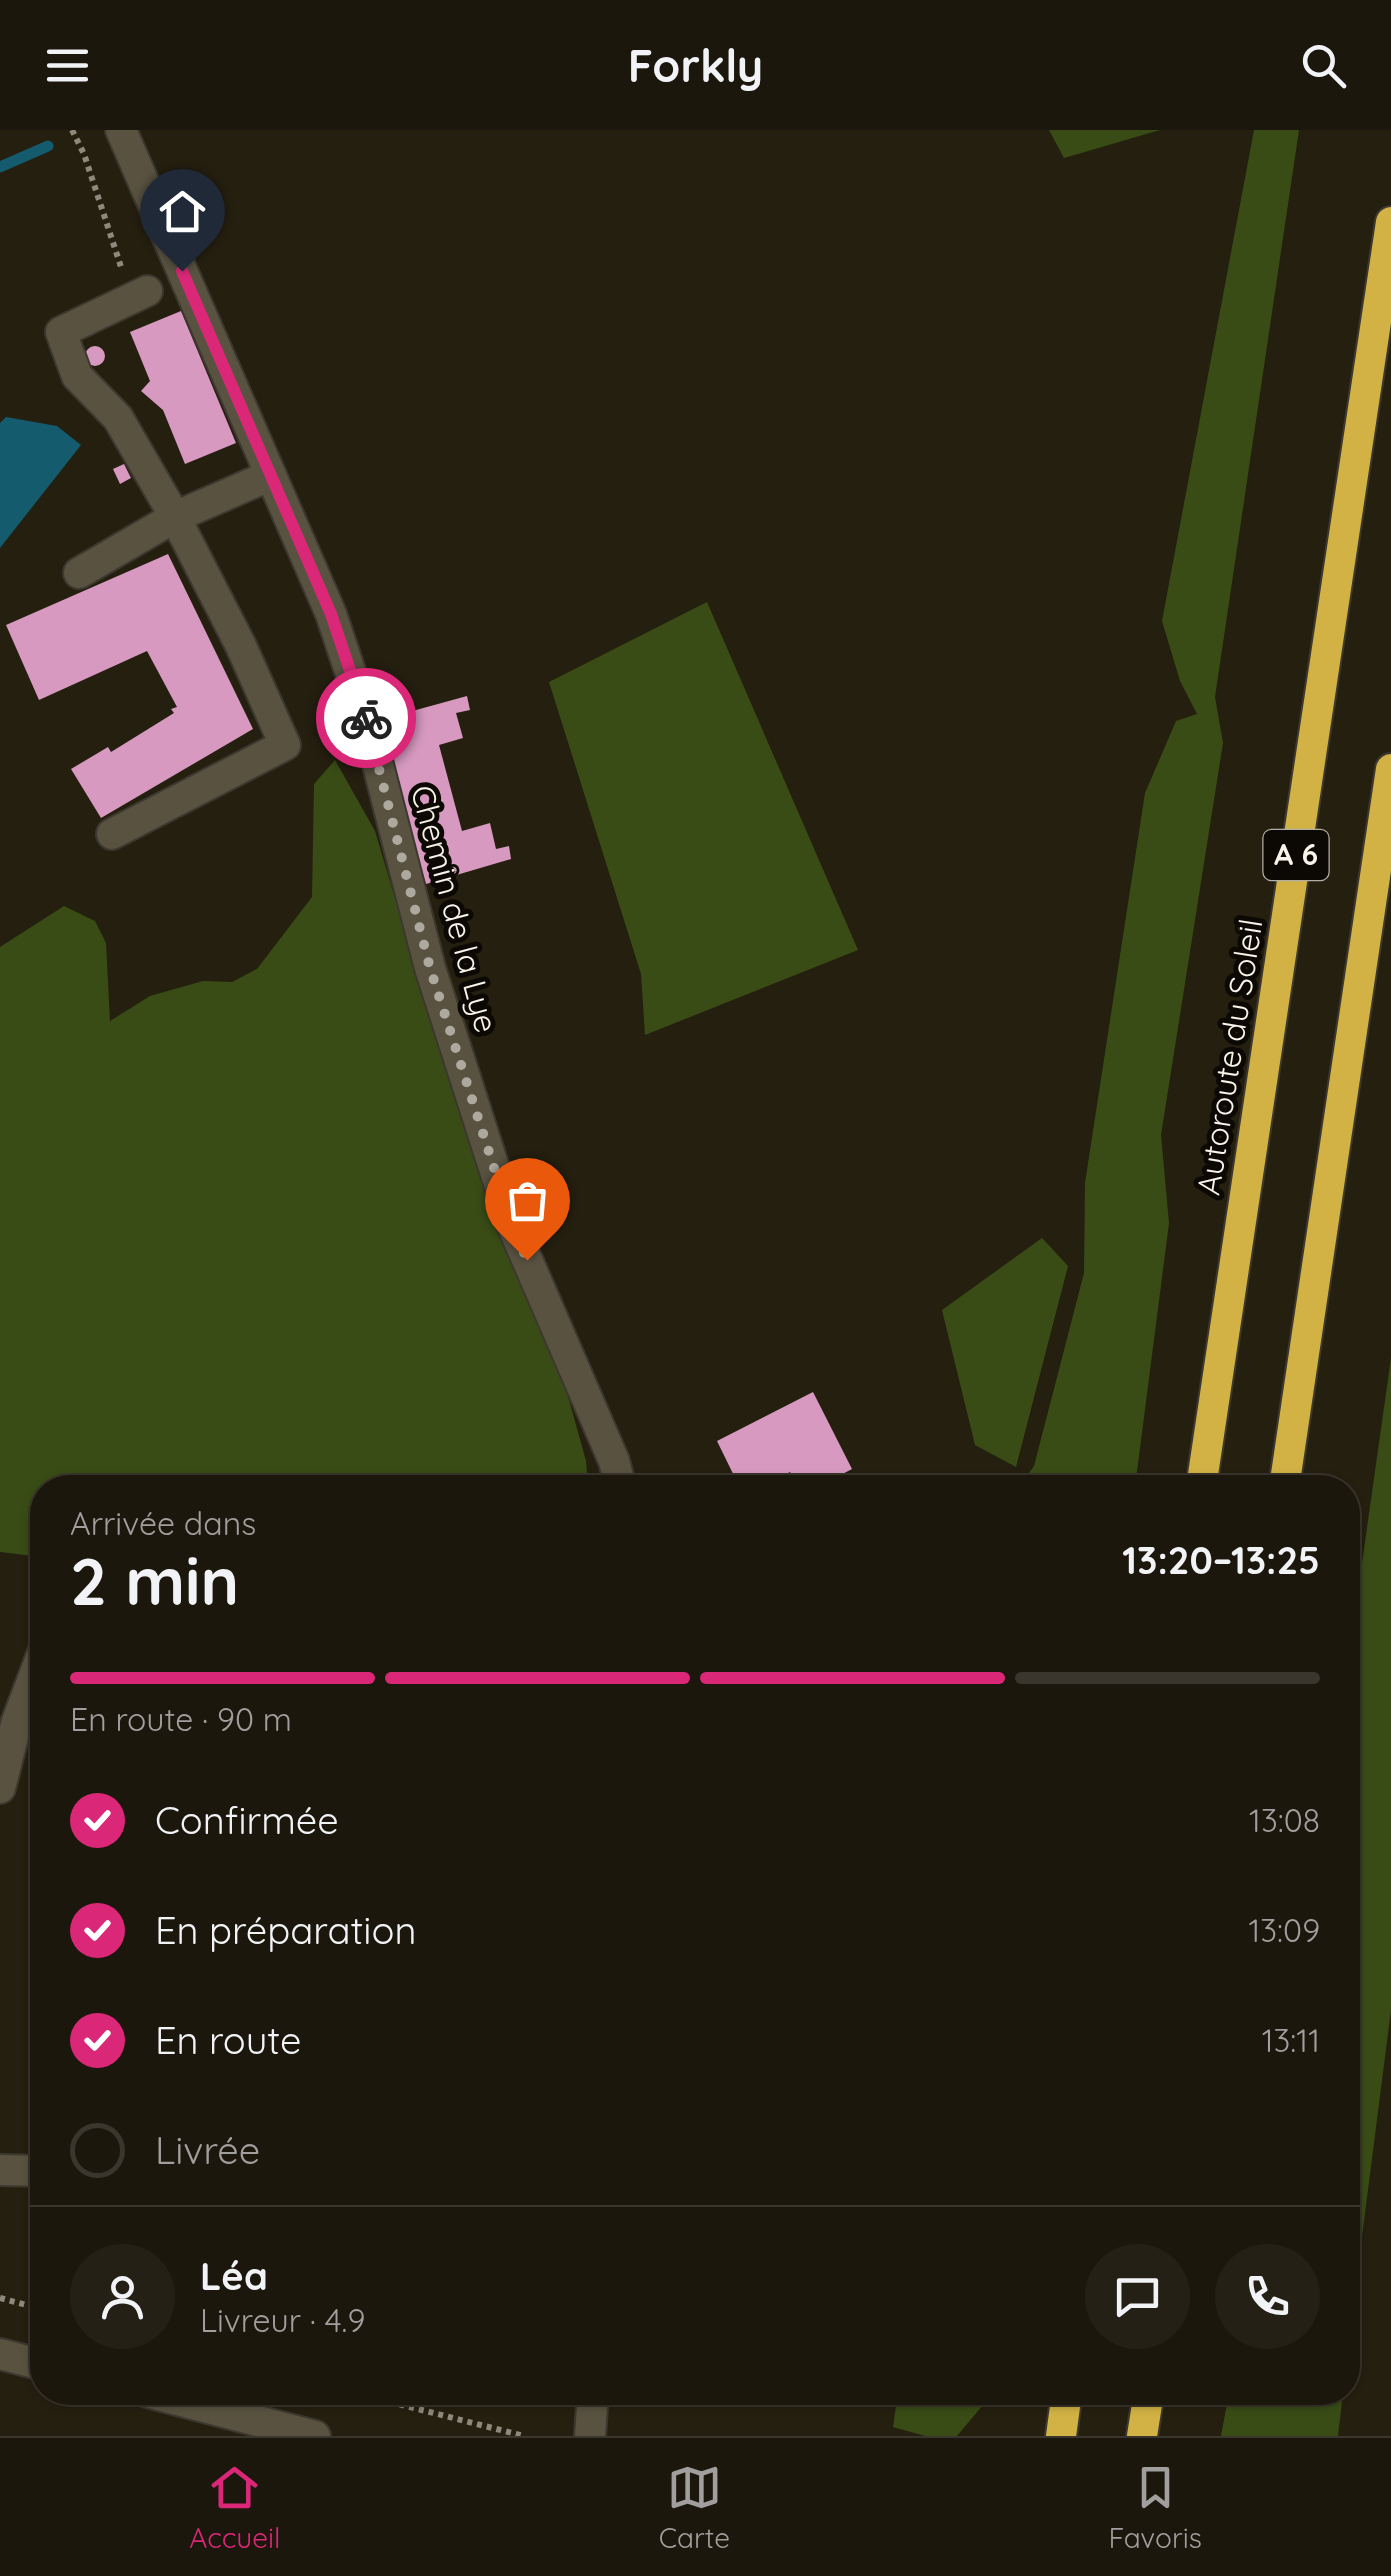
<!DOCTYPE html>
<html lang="fr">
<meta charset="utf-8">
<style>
:root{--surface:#1c170c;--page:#252015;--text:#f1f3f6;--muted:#a09f9d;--line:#3a362d;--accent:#db2777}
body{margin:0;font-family:Quicksand,sans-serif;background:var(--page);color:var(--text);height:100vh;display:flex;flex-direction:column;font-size:38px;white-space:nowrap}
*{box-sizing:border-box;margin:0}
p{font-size:32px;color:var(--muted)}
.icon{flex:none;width:55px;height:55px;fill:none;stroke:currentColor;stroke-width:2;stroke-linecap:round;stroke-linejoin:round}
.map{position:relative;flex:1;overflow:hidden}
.sheet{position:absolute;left:30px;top:1345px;width:1330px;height:930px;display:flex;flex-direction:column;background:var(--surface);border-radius:40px;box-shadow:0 2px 8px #0004,0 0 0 2px var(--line)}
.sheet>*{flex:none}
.pin{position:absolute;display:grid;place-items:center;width:85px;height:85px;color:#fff;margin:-102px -42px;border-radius:50% 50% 50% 0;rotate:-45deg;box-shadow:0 0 10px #0007}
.pin .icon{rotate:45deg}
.courier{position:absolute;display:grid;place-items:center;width:100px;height:100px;margin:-50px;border:8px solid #db2777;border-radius:50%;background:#fff;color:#222;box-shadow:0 2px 12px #0007}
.head em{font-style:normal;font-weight:700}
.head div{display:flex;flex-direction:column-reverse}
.head{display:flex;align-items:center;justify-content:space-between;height:170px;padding:0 40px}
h1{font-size:65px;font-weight:700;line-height:75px}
.bar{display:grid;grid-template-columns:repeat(4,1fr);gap:15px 10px;align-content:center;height:120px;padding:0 40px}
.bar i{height:12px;border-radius:8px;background:var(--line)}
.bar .current{background:var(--accent)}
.bar p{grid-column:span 4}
.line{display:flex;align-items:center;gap:25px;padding:0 40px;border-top:2px solid var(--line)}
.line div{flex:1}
.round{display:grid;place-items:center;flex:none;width:105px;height:105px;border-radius:52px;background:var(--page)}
ol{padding:0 40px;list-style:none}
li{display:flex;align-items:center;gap:30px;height:110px}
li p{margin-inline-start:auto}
li .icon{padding:10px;border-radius:50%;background:var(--accent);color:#fff;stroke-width:4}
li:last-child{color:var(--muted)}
li i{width:55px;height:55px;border:5px solid var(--line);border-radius:50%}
header{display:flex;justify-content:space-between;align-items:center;height:130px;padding:0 40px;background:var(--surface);font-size:45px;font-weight:700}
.tabs{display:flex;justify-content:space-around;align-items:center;height:140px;border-top:2px solid var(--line);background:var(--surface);font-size:28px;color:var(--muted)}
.tabs a{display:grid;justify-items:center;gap:5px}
.tabs .current{color:var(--accent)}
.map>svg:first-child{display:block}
</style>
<header><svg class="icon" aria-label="menu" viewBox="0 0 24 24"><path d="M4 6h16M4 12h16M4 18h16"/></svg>Forkly<svg class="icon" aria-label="search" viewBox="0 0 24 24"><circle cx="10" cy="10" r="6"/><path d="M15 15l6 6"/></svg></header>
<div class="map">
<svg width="1391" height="2306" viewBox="0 0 1391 2306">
<rect width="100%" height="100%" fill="#251f10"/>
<path fill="#394c16" d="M1049,0H1160L1064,28Z
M1254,0H1299L1215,567L1223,613L1161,1005L1169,1093L1135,1357H1019L1034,1336L1084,1143L1085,1053L1145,663L1176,591L1197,584L1180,551L1162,491Z
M707,472L858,820L645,905L641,844L549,552Z
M335,630L375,701L443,930L502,1107L566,1259L586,1331L588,1357L42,1358V1427L0,1422V817L64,776L95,791L106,813L110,891L150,866L203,851L232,852L257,839L312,767L314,654Z
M1042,1108L1068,1136L1016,1337L975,1315L942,1180Z
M1391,1228V1880L1348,2216V1532Z
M898,2262H993V2263L957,2306H925L893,2297Z
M1229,2263H1343L1338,2306H1221Z"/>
<path fill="#155b6e" d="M6,287L57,296L81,315L0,418V293Z"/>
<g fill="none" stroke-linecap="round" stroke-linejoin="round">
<path stroke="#155b6e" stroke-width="11" d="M0,37L48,16"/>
</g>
<path fill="#d799c0" d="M181,181L236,313L185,334L163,280L141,261L150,251L130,202Z
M85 226a10 10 0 1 1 20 0a10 10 0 1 1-20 0Z
M124,334L131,348L120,354L113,339Z
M168,424L253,599L101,688L71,639L108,617L111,622L174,583L171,579L177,577L147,521L39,570L6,495Z
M467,566L470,580L456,583L463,608L439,615L462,701L490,693L496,719L509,716L511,729L426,754L376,591Z
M813,1262L852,1339L816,1358H798L790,1342L759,1358H740L717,1311Z
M32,1638L42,1639V1667L31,1666Z"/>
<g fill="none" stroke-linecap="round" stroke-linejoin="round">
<g stroke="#3d382f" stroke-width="34">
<path id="minor" d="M121,0L331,484L367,592L430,838L513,1097L614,1331L621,1358
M147,161L61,202L77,246L118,288L175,387L271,345
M79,443L175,387L241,516L285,615L112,704
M0,1658L17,1591L42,1525
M0,2040L42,2041
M0,2224L42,2235
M147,2262L315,2306
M590,2306L593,2262"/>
</g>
<g stroke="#3d382f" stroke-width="34">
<path id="highway" d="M1201,1358L1391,92
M1284,1358L1391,639
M1061,2306L1067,2262
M1142,2306L1149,2262"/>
</g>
<path stroke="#8e897c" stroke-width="6" stroke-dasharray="5 5" stroke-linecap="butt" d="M72,0L84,24L122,140
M0,2168L42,2179
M351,2262L524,2306"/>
<use href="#minor" stroke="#595241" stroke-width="30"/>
<use href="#highway" stroke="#d2b244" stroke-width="30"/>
</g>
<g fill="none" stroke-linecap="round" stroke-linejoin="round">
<path stroke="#aea99e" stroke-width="10" stroke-dasharray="0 18" d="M366,588L430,838L513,1097L527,1130"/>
<path stroke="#db2777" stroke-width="12" d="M182,141L331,484L366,588"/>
</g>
<g text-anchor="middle" stroke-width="10" stroke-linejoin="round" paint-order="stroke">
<rect fill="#0c0904" stroke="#b1aea5" stroke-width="2.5" x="1263.5" y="700" width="65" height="50" rx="8"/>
<g font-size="30" font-weight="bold" fill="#f8f4ea">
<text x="1296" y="735">A 6</text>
</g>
<g font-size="32" fill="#f8f4ea" stroke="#0c0904">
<text transform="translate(454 779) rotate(75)" y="11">Chemin de la Lye</text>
<text transform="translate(1230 927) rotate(-81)" y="11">Autoroute du Soleil</text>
</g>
</g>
</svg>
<div class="pin" style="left:527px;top:1130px;background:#ea580c"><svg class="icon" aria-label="bag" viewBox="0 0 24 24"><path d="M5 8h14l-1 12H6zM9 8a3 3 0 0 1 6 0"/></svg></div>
<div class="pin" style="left:182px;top:141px;background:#1f2937"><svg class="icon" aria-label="home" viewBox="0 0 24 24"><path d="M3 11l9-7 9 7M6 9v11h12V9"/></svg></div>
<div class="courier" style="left:366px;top:588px"><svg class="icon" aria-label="bike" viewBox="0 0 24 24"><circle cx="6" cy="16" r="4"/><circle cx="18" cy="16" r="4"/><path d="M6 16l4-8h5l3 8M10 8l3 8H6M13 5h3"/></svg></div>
<section class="sheet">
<div class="head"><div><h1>2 min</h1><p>Arrivée dans</p></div><em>13:20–13:25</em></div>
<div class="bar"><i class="current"></i><i class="current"></i><i class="current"></i><i></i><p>En route · 90 m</p></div>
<ol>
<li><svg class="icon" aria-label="check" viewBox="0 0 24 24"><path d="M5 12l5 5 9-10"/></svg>Confirmée<p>13:08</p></li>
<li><svg class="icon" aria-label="check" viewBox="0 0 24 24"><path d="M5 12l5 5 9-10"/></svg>En préparation<p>13:09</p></li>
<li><svg class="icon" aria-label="check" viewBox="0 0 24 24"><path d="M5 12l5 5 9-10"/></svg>En route<p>13:11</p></li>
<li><i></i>Livrée</li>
</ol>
<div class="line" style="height:180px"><a class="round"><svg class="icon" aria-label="person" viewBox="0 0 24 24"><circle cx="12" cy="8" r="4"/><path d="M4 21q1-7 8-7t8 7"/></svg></a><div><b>Léa</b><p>Livreur · 4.9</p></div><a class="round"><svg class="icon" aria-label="chat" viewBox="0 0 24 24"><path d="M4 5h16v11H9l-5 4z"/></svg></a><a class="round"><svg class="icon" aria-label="phone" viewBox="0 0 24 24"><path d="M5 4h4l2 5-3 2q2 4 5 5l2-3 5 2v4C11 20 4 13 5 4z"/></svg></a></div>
</section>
</div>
<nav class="tabs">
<a class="current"><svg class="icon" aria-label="home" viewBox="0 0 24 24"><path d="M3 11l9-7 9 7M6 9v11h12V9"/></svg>Accueil</a>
<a><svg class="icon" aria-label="map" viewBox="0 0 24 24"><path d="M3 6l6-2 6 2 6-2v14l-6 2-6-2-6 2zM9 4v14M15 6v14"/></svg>Carte</a>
<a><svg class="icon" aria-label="saved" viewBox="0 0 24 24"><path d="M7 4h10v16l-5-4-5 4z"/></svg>Favoris</a>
</nav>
